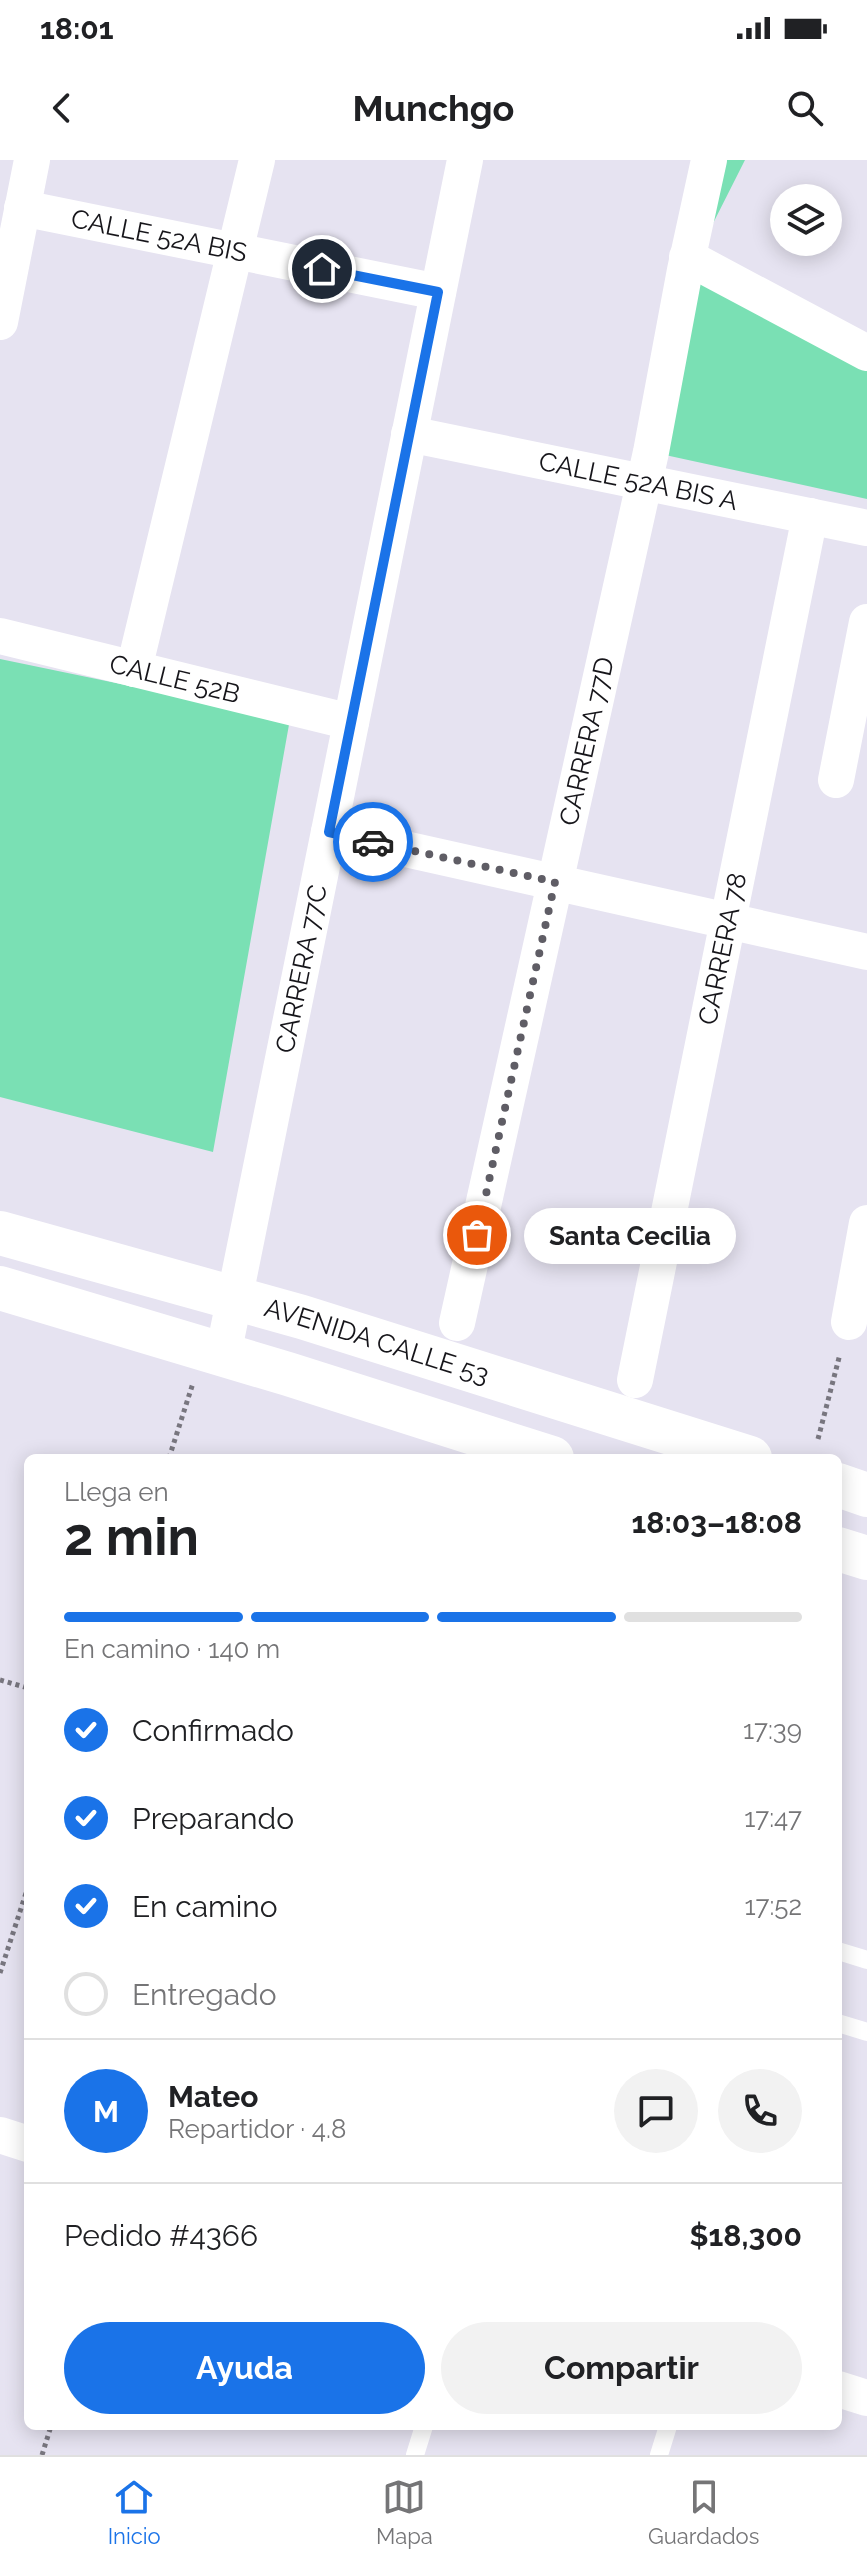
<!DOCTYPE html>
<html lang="es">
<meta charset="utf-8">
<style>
:root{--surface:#fff;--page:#f2f2f2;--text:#202124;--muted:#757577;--line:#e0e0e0;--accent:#1a73e8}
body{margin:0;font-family:Raleway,sans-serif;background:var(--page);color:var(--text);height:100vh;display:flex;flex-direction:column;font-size:30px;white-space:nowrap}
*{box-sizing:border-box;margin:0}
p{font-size:26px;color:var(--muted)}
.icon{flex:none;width:44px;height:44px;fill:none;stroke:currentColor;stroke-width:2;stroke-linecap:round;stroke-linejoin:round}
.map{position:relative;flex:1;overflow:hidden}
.sheet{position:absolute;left:24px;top:1294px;width:818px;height:976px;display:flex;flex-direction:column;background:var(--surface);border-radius:12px;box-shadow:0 4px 20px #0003}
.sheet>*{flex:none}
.buttons{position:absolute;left:770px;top:24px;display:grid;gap:16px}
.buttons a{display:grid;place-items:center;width:72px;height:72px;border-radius:50%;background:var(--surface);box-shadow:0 4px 20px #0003;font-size:40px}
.pin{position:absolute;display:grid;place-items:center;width:68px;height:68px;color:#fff;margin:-34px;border:4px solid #fff;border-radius:50%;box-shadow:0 2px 8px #0007}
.courier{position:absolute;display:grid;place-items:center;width:80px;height:80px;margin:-40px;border:6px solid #1a73e8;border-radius:50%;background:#fff;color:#222;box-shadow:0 2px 10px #0007}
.bubble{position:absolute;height:56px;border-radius:28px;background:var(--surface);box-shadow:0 4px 20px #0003;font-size:26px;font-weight:700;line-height:56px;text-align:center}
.overview em{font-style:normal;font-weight:700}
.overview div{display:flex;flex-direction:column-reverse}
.overview{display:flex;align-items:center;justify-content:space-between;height:136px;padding:0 40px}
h1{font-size:52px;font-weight:700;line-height:60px}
.bar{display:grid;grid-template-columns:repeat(4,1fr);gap:12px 8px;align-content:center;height:96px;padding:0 40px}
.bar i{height:10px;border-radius:6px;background:var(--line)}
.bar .selected{background:var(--accent)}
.bar p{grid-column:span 4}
.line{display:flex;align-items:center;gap:20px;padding:0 40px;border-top:2px solid var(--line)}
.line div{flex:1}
.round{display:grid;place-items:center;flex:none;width:84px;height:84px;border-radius:42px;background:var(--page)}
ol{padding:0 40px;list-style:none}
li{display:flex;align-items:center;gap:24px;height:88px}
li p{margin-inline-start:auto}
li .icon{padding:8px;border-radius:50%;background:var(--accent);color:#fff;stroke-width:4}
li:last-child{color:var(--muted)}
li i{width:44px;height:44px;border:4px solid var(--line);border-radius:50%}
.action{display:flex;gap:16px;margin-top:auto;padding:16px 40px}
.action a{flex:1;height:92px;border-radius:48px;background:var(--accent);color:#fff;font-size:32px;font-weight:700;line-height:92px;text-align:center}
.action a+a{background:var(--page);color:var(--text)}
.status{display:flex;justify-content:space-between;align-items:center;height:56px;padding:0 40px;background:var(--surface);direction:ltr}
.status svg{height:22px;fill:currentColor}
header{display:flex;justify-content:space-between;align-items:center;height:104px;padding:0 40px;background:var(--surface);font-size:36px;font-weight:700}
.tab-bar{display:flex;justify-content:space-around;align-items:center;height:112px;border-top:2px solid var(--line);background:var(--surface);font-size:22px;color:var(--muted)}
.tab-bar a{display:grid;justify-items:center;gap:4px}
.tab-bar .selected{color:var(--accent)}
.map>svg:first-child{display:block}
</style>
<div class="status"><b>18:01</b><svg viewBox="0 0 49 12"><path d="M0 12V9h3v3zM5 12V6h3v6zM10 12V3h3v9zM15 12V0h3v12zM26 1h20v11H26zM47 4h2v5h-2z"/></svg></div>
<header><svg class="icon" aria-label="back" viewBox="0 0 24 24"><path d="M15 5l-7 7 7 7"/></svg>Munchgo<svg class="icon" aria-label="search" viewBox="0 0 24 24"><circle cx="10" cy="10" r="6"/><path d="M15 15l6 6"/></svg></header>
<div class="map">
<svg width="867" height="2295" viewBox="0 0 867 2295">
<rect width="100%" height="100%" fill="#e6e3f1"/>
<path fill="#7ae0b4" d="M717,0H745L693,103L867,199V339L656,293L693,103Z
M0,499L290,559L213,992L0,937Z"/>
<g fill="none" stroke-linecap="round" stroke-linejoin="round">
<path stroke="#78767f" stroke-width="5" stroke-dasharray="4 4" stroke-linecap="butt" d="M818,1279L840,1194
M169,1298L193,1223
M0,1520L28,1528
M0,1813L28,1727
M42,2295L51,2266"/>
<path stroke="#fff" stroke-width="18" d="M838,1791L867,1800
M838,1863L867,1872
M415,2295L424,2266
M659,2295L668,2266"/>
<g stroke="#fff" stroke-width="36">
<path id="s1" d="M22,48L438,132"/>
<path d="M687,97L867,193"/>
<path d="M0,162L32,0"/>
<path id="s2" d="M409,274L867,368"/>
<path id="s3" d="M0,476L351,562"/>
<path d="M134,509L257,0"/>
<path d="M836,620L867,462"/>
<path d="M329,672L867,792"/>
<path d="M849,1162L867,1063"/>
<path id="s4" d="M457,1163L651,292L685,110L709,0"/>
<path id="s5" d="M223,1195L465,0"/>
<path id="s6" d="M635,1220L810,356"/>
<path d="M0,1975L28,1984"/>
<path d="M838,2229L867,2238"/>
</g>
<g stroke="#fff" stroke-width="44">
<path id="s7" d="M0,1073L302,1157L750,1298"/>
<path d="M0,1128L288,1214L552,1298"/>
<path d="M838,1325L867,1335"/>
<path d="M838,1389L867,1398"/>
</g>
</g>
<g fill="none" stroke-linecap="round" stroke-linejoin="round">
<path stroke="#5f5d65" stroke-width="8" stroke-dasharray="0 14.4" d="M373,682L555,722L477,1075"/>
<path stroke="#1a73e8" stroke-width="10" d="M322,109L438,132L329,672L373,682"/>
</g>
<g text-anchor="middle" stroke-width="6" stroke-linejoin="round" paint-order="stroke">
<g font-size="26" fill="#16151a" stroke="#e6e3f1">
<text dy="9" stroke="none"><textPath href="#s1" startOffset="140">CALLE 52A BIS</textPath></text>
<text dy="9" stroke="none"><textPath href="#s2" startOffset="234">CALLE 52A BIS A</textPath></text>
<text dy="9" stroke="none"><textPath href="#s3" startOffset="180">CALLE 52B</textPath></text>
<text dy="9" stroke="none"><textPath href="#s4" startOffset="596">CARRERA 77D</textPath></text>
<text dy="9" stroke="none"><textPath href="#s6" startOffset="440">CARRERA 78</textPath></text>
<text dy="9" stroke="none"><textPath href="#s5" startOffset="394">CARRERA 77C</textPath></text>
<text dy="9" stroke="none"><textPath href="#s7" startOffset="392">AVENIDA CALLE 53</textPath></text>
</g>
</g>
</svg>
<div class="buttons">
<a><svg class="icon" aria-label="layers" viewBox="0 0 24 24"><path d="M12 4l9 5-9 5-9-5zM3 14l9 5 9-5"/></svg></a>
</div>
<div class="pin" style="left:477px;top:1075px;background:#ea580c"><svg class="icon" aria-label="bag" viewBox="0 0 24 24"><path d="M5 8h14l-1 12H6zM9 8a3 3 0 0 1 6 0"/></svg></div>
<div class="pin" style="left:322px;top:109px;background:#1f2937"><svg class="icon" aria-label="home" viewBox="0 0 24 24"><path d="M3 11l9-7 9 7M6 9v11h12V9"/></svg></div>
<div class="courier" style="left:373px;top:682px"><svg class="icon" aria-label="car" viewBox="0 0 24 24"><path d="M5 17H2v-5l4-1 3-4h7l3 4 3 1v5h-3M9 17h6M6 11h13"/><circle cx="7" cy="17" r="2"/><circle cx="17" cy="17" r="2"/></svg></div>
<div class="bubble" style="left:524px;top:1048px;width:212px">Santa Cecilia</div>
<section class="sheet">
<div class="overview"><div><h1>2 min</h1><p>Llega en</p></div><em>18:03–18:08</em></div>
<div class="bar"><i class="selected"></i><i class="selected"></i><i class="selected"></i><i></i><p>En camino · 140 m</p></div>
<ol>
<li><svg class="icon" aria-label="check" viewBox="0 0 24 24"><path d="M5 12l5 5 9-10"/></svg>Confirmado<p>17:39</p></li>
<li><svg class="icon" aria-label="check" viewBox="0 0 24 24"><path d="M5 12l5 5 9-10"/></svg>Preparando<p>17:47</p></li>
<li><svg class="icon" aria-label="check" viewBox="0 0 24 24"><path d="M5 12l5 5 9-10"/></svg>En camino<p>17:52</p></li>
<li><i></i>Entregado</li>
</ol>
<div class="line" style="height:144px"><b class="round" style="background:var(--accent);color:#fff">M</b><div><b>Mateo</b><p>Repartidor · 4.8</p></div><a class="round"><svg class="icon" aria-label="chat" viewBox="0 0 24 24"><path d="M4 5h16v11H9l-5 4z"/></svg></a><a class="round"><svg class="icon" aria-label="phone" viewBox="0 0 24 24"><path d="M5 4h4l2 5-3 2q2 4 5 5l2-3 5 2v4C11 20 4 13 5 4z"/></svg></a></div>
<div class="line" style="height:104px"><div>Pedido #4366</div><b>$18,300</b></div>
<div class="action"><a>Ayuda</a><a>Compartir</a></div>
</section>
</div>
<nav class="tab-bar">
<a class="selected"><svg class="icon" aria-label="home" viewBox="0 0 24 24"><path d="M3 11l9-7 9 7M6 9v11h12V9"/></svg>Inicio</a>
<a><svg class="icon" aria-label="map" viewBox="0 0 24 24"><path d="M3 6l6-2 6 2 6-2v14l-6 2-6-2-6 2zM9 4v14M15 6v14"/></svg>Mapa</a>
<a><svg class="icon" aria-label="saved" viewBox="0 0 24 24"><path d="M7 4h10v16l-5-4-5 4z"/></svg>Guardados</a>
</nav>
